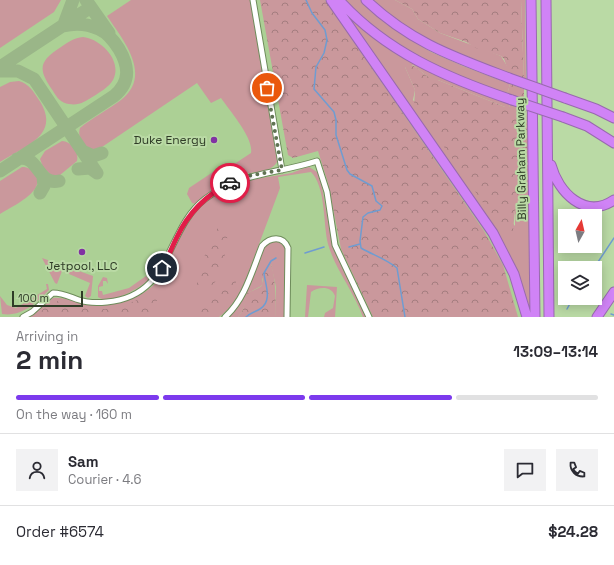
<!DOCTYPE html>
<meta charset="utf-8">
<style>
:root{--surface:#fff;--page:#f2f2f3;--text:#2b2b33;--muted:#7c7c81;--line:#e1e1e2;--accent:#7c3aed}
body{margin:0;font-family:"Space Grotesk",sans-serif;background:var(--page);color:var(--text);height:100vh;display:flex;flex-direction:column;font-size:15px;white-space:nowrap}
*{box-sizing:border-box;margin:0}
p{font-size:13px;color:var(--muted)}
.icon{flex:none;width:22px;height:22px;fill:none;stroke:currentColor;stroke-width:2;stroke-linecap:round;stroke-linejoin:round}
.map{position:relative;height:317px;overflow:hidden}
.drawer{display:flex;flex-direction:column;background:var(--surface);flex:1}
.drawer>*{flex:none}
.needle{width:26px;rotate:8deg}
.fabs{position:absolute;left:558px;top:209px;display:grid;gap:8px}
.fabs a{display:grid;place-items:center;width:44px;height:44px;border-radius:0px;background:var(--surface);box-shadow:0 2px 10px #0003;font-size:20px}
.scale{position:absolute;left:12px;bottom:10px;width:71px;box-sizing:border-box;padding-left:4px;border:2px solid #2f3c27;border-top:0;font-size:11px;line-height:14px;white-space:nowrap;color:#2f3c27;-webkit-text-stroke:3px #badaa5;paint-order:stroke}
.pin{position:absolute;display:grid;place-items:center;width:34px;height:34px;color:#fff;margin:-17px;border:2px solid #fff;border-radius:50%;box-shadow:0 1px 4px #0007}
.courier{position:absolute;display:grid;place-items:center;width:40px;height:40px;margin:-20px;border:3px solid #e11d48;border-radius:50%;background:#fff;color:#222;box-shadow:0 1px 5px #0007}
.overview em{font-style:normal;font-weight:600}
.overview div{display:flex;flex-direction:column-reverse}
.overview{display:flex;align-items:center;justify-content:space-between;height:68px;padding:0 16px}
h1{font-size:26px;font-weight:600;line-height:30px}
.bar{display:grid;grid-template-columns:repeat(4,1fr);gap:6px 4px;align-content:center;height:48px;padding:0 16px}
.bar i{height:5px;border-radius:3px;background:var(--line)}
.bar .selected{background:var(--accent)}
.bar p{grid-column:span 4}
.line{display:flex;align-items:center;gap:10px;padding:0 16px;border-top:1px solid var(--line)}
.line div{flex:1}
.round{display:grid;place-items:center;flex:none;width:42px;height:42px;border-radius:0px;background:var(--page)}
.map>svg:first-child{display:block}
</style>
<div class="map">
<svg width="614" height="317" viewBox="0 0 614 317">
<defs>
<pattern id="forest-crowns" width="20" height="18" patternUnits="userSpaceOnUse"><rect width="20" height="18" fill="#ca989c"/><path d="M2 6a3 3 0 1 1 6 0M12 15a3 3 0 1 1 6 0" fill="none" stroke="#a47d7f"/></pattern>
</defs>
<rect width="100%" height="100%" fill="#badaa5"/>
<path fill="#acd095" d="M0,0H331L493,233L527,317H0Z"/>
<path fill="#ca989c" d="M0,0H61L54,12L0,48Z
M131,0H250L276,149L277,162C270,174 252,171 240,175C223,181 210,193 195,204L192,203L187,194L189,188L213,172L216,176L251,153C254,138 229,110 221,98L211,103L197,83L99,149H90C83,145 77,137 80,128C93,117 108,110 121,100C153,75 123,40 107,16Z
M343,0H361L400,33L431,52L463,66L510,84L507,95L446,73L386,38Z
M372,0H395L412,9L418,19L440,33L501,56L513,76L460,57L403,26Z
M521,0H525L526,81L524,80Z
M351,18L372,34L511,103L509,107H505L438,80H432L413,65L405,67L415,90L413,100L515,226V210L523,183L528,143L530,307H527L517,273L350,20Z
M83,37C101,39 123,61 113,80C109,87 100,92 94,96C86,101 79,106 69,104C61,103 57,98 53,91C38,69 38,62 61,47C68,42 74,38 83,37Z
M19,81C29,84 33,91 39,100C62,135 25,146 0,162V87L10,82Z
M62,141C72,142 79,151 77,161L60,175H51L43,167L40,159L45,151Z
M22,167C28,167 32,169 35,174C47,191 12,206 0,214V181Z
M309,167L317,172L321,182L333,248L366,317H363C354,292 335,269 328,244C323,224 326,187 311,172L278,177L280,188L243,287C236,299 230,309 219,317H30L53,298C64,297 74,302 85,304C97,306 110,305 121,302C171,289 165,256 189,222C218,180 247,181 292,173C298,171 303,168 309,167Z
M274,241L281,243L285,248V317H276V287L271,264L262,279L263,284L261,286L248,293L243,310L238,317H228L245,294L263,248L268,243Z
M42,258L93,276L91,296L88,298L85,296L90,283L62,271L57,284L55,283Z
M146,276L149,280C139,288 110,306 98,297V286L103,277L107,278L108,284L106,281H103V286L99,287V291H102L103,295L129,288Z
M46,284H48L49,290C36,303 22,317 2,314L0,296L7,305L16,308L47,289Z
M307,285L337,287L335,317H324L325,313L333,308L335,296C332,286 319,286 311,292L308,317H305Z"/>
<path fill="url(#forest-crowns)" d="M260,0H325L484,231L503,265L518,317H373L341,249L328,183L318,151L293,158L288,155Z
M395,0H521L524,80L509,73L504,59L501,56L476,48L466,42L440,33L418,19L412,9Z
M405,64C418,63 425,80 438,80L505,107H509L511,103L526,108L528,143L523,183L515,210L513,231H508L500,227L414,104L415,90L405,67Z
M510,84L524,89V101L507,95Z
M222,224L226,226L228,230C226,248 224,290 201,289L197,286V278C201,267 212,229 222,224Z
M269,261C276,270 276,305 276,317H238L243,310L247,293C251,291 261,288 262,285C265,279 259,272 265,262Z
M238,267L240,268V271C232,297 224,305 201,317L194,315C196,303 206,304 214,297C228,286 228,279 238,267Z
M147,295L155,296L157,300C154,311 148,313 139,317L38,316L44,308L56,301C65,301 72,305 80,307C104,313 127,306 147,295Z"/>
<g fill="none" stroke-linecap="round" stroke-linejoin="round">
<path stroke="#6f9cd1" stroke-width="1.5" d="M306,0L312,13L325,30L327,40L324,53L316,67L314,89L334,112L336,120V135L347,170L350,174L372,186L376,201L382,206L380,210L368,213L363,217L360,241L361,248C373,255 386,259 397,268L405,317
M349,247L360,244
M305,253L324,247
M594,268L614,238
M577,298L591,304
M567,309L573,298
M611,314L614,315
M246,317C250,313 255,312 260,309C273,301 265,284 264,273L271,261L276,258"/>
<path stroke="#9ab688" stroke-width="13" d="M86,0L109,33
M64,24L73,0
M0,67L91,7
M0,71H18L34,79L97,173
M82,151L93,156L102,153
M17,159C39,153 37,186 59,181
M78,169L90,168L97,173
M0,171L114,96C131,82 129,66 119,49C114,41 108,33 99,29C88,24 75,23 63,26
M40,193L44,186L43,177"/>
<g stroke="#6e8c5b" stroke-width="7">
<path id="street" d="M253,0L282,170
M23,317L32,312L53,293C63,293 70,297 79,300C88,303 97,303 107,302C173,296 164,231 205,199C240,172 277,174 317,161L327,192L335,245L369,317
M225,317C245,299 252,271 262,246C270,237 283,235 288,248L287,317"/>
</g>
<g stroke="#986aae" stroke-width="11">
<path id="highway" d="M331,0L493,233L514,274L527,317
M339,0C386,52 447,78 512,100
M366,0C410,42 454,57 509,78
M531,0L535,317
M546,0L549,317
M565,98L596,109L614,118
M563,117L587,126L614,143
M551,165C558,192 585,220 614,200
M597,317L614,292"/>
</g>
<use href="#street" stroke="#fff" stroke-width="5"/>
<use href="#highway" stroke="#d083f6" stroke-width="9"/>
<g stroke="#986aae" stroke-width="11" stroke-linecap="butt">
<path id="highway-bridge" d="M509,78L565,98
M512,100L563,117"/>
</g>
<use href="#highway-bridge" stroke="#d083f6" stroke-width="9"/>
</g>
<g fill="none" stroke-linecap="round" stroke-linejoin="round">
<path stroke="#607353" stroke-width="4" stroke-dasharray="0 7.2" d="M230,183L248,176L282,170L267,88"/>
<path stroke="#e11d48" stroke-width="5" d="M162,268C168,258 172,247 177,237C188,214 206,195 230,183"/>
</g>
<g fill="#8132a3" stroke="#badaa5" stroke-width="1.5">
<circle cx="214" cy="140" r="4"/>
<circle cx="82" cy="252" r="4"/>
</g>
<g text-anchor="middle" stroke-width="4" stroke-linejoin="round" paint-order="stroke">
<g font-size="12" fill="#2f3c27" stroke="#badaa5" text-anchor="end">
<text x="206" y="144">Duke Energy</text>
<text x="82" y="270" text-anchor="middle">Jetpool, LLC</text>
</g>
<g font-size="12" fill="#2f3c27" stroke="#badaa5">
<text transform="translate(521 159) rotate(-91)" y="4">Billy Graham Parkway</text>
</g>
</g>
</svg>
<div class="fabs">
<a><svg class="needle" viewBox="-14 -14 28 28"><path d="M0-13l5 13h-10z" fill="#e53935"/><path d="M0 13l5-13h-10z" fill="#7c7c81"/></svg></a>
<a><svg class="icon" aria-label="layers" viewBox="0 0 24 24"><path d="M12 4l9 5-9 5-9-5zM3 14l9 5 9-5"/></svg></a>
</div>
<div class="scale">100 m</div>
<div class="pin" style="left:267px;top:88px;background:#ea580c"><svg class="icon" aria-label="bag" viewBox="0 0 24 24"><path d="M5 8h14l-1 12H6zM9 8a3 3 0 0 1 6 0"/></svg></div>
<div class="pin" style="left:162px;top:268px;background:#1f2937"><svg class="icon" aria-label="home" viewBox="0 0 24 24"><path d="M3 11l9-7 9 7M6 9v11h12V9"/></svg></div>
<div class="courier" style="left:230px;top:183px"><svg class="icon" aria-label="car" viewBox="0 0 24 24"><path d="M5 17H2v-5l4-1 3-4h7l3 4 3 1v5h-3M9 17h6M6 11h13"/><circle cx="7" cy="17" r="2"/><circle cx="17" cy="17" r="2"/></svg></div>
</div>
<section class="drawer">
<div class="overview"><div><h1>2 min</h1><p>Arriving in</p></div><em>13:09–13:14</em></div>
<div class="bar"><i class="selected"></i><i class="selected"></i><i class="selected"></i><i></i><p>On the way · 160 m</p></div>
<div class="line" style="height:72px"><a class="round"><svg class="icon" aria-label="person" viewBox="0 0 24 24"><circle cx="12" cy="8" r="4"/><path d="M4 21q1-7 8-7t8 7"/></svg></a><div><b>Sam</b><p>Courier · 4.6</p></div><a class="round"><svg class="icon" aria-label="chat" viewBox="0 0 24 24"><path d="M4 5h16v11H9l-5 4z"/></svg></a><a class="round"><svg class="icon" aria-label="phone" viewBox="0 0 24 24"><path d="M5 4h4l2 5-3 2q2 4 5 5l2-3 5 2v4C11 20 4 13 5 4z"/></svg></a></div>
<div class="line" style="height:52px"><div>Order #6574</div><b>$24.28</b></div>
</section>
